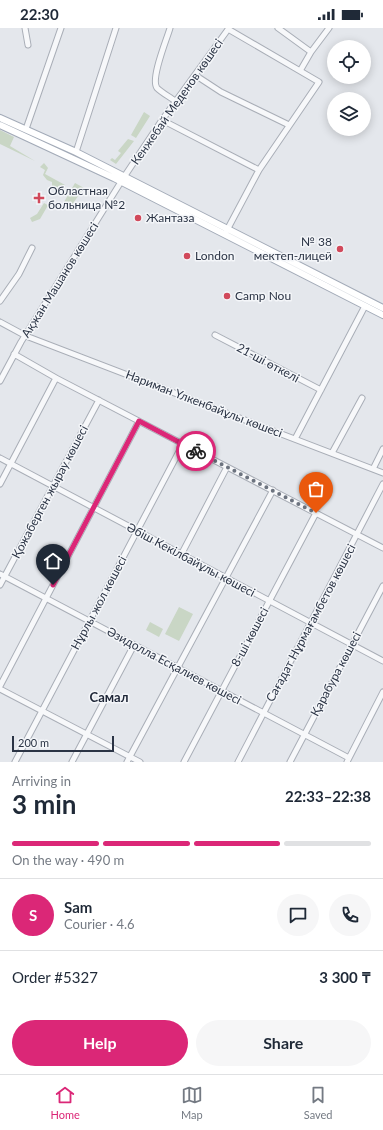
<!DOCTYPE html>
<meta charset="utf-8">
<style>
:root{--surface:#fff;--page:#f6f6f7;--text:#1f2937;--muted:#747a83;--line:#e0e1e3;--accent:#db2777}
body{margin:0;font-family:Lato,sans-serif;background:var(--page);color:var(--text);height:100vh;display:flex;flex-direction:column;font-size:15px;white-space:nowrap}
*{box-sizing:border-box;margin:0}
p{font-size:13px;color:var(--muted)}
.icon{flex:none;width:22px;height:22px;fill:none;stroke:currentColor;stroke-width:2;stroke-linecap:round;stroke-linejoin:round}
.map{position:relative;height:734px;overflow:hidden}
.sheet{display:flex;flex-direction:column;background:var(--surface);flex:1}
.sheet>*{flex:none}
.buttons{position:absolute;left:327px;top:12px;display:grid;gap:8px}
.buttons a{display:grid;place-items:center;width:44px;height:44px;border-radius:50%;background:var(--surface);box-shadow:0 2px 10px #0003;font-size:20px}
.scale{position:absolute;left:12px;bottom:10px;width:102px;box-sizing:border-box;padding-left:4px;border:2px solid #2b3445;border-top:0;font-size:11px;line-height:14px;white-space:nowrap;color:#2b3445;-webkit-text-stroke:3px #f4f6f9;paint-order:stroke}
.pin{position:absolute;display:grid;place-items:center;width:34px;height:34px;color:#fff;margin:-41px -17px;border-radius:50% 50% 50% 0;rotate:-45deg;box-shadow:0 0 4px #0007}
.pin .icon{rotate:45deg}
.courier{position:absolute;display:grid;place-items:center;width:40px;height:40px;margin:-20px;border:3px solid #db2777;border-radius:50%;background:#fff;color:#222;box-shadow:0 1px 5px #0007}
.summary em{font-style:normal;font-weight:700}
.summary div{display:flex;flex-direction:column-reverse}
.summary{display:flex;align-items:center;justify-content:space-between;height:68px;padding:0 12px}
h1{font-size:26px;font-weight:700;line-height:30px}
.bar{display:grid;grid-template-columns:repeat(4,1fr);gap:6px 4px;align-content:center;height:48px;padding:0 12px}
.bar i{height:5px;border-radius:3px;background:var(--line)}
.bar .on{background:var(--accent)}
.bar p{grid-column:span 4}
.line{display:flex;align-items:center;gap:10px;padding:0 12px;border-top:1px solid var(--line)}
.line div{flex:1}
.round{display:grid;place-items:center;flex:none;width:42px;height:42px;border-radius:21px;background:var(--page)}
.primary-button{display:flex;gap:8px;margin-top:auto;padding:8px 12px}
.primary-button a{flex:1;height:46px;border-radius:24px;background:var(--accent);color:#fff;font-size:16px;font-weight:700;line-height:46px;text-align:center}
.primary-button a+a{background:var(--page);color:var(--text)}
.status{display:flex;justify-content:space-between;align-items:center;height:28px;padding:0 20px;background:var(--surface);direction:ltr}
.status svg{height:11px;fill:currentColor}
.dock{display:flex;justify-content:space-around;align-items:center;height:56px;border-top:1px solid var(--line);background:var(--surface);font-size:11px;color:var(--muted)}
.dock a{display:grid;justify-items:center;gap:2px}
.dock .on{color:var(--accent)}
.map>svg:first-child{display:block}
</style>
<div class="status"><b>22:30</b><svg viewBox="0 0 49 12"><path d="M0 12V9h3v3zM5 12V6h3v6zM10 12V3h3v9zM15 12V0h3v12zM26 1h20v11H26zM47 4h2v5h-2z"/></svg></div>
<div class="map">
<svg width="383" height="734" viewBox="0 0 383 734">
<rect width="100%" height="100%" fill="#e4e7ec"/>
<path fill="#c9d6c5" d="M144,84L150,88L136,110L131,107Z
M0,102L14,109L10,118L35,133L0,116Z
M128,111L134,113L116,136L110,132L112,130L115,132L121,125L118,123Z
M44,135L48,140L45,146L65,157L62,163L52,158V154L47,152L43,147L45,142L40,139Z
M75,155L84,160L71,178L64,174Z
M44,175L53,180L52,182L47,179L40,191L32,194L30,190L37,186Z
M179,579L193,586L179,613L165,606Z
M150,594L163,601L159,609L146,602Z"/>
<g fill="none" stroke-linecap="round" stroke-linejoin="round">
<g stroke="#a9aeb7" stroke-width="7">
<path id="minor" d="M25,0L28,17
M170,0C167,11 150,51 157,60C162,65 170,69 175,73
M278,0L311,24
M300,43L311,24L329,0
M195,47L221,64L289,97
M162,92L259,142
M26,101L61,0
M76,124L116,0
M226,204L259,142L319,54L228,1
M0,273L19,246L32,220
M0,294L26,308L383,445
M215,307L321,362
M14,326L56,350L383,520
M0,353L21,314L124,149L162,92L229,0
M295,411L365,278
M332,425L362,370
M0,430L383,633
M373,441L383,421
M0,456L56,350
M181,527L227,439
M0,546L349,730
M0,557L99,372
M0,658L139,393
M0,661L140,734
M15,734L183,416
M72,734L134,617
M127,734L273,462
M184,734L316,485
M238,734L383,456
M290,734L383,558
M347,734L383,664"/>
</g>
<g stroke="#a3abb8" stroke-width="8">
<path id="major" d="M0,90L76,124L383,280
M0,97L114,150L383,287"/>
</g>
<use href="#minor" stroke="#f7f8fa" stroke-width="5"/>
<use href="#major" stroke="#fff" stroke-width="6"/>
</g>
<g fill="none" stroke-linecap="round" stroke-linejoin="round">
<path stroke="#6c737f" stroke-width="4" stroke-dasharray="0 7.2" d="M196,423L316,485"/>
<path stroke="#db2777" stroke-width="5" d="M53,557L139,393L196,423"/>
</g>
<g fill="#d1495b" stroke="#f4f6f9" stroke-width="1.5">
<path d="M37 164h4v4h4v4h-4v4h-4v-4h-4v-4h4z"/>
<circle cx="138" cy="190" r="4"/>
<circle cx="340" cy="221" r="4"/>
<circle cx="187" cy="228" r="4"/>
<circle cx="227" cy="268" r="4"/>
</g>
<g text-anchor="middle" stroke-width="3" stroke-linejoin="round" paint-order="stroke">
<g font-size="12" fill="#2b3445" stroke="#f4f6f9">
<text transform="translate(177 74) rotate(-55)" y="4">Кенжебай Меденов көшесі</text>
<text transform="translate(60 252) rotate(-58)" y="4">Ақжан Машанов көшесі</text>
<text transform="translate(268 335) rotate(28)" y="4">21-ші өткелі</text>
<text transform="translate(204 376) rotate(21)" y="4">Нариман Үлкенбайұлы көшесі</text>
<text transform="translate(50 464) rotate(-62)" y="4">Қожаберген жырау көшесі</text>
<text transform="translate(191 532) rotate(28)" y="4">Әбіш Кекілбайұлы көшесі</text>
<text transform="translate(99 575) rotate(-62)" y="4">Нұрлы жол көшесі</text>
<text transform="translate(311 595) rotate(-62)" y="4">Сағадат Нұрмағамбетов көшесі</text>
<text transform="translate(250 609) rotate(-62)" y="4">8-шi көшесi</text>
<text transform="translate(174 638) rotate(28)" y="4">Әзидолла Есқалиев көшесі</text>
<text transform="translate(336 646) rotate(-62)" y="4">Қарабура көшесі</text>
</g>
<g font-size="12" fill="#2b3445" stroke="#f4f6f9" text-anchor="start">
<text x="48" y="167">Областная<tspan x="48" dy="14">больница №2</tspan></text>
<text x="146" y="194">Жантаза</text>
<text x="332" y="218" text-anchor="end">№ 38<tspan x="332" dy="14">мектеп-лицей</tspan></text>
<text x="195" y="232">London</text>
<text x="235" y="272">Camp Nou</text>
</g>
<g font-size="13" font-weight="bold" fill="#1d2536" stroke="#f4f6f9">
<text x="109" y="674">Самал</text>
</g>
</g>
</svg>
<div class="buttons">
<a><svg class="icon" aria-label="locate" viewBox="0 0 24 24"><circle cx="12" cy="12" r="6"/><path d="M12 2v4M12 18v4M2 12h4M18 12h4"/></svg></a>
<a><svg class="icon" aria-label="layers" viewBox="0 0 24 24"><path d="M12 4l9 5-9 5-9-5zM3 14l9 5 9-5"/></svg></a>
</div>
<div class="scale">200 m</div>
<div class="pin" style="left:316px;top:485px;background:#ea580c"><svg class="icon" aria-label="bag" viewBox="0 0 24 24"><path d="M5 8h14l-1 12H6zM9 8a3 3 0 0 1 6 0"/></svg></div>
<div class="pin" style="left:53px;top:557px;background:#1f2937"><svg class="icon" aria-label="home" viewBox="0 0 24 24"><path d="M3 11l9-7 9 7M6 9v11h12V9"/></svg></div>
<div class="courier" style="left:196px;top:423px"><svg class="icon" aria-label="bike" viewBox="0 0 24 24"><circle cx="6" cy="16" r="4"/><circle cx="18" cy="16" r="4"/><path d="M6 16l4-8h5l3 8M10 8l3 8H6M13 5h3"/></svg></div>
</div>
<section class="sheet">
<div class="summary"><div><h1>3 min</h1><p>Arriving in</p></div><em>22:33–22:38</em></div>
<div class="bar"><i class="on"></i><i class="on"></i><i class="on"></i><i></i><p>On the way · 490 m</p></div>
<div class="line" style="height:72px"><b class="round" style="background:var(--accent);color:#fff">S</b><div><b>Sam</b><p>Courier · 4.6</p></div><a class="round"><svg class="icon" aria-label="chat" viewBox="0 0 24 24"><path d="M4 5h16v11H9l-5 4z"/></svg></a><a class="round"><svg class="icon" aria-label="phone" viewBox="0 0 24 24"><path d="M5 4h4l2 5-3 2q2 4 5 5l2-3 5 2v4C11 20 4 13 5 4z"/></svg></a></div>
<div class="line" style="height:52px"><div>Order #5327</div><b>3 300 ₸</b></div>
<div class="primary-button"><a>Help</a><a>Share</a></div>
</section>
<nav class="dock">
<a class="on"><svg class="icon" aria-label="home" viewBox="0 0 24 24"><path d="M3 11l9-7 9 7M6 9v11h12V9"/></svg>Home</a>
<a><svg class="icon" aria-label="map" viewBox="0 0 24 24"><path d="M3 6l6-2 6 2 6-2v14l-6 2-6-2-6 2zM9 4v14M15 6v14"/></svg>Map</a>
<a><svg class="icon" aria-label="saved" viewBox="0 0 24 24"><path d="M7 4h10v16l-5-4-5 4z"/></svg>Saved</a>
</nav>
